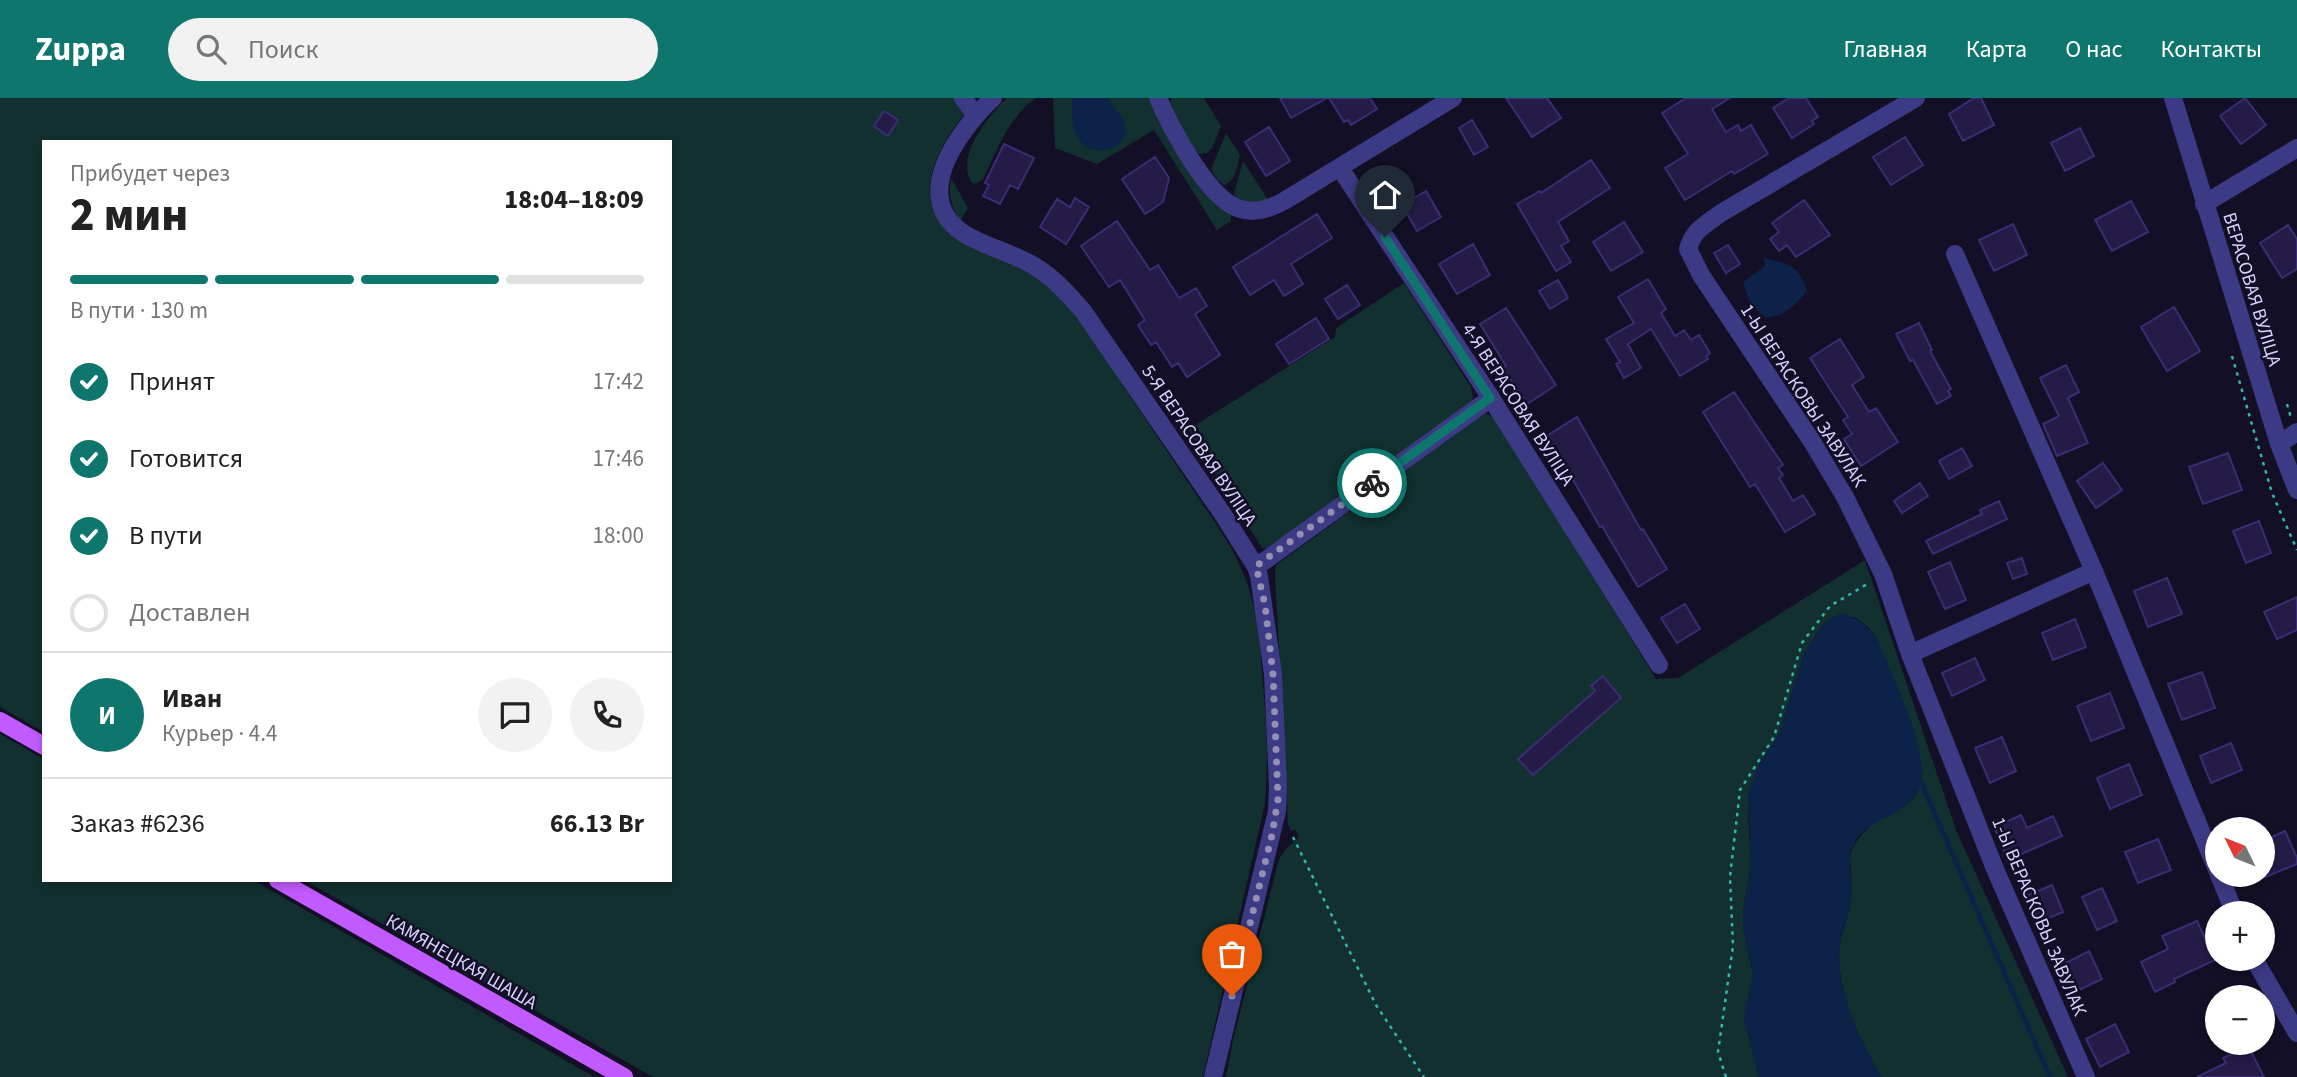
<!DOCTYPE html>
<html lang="ru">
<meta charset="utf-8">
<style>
:root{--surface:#fff;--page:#f2f2f2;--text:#222;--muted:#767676;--line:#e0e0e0;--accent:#0f766e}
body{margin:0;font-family:"Source Sans 3",sans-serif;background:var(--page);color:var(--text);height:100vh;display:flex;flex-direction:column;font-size:26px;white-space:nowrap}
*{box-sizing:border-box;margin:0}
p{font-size:23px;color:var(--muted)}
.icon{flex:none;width:38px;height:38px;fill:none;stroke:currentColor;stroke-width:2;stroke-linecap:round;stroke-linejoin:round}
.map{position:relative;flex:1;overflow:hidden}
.sheet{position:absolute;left:42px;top:42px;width:630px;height:742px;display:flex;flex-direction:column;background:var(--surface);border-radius:0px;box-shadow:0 4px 10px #0003}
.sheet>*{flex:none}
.needle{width:46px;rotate:313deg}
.fabs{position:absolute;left:2205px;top:719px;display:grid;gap:14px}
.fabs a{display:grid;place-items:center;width:70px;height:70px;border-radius:50%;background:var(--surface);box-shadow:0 4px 10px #0003;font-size:35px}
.pin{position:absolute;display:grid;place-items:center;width:60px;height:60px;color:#fff;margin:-72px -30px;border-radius:50% 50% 50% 0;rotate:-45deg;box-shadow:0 0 7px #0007}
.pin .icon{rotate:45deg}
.courier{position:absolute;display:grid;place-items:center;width:70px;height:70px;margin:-35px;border:5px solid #0f766e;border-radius:50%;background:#fff;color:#222;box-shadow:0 2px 9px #0007}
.summary em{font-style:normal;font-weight:800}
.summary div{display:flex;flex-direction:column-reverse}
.summary{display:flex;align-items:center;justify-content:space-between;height:119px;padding:0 28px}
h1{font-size:46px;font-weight:800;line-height:52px}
.bar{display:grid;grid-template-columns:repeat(4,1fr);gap:10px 7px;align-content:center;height:84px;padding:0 28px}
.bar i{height:9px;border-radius:5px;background:var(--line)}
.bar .on{background:var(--accent)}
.bar p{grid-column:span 4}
.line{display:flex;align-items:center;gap:18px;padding:0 28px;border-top:2px solid var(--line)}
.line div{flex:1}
.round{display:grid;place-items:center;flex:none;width:74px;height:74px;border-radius:37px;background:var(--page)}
ol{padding:0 28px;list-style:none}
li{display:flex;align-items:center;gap:21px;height:77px}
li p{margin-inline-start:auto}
li .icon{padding:7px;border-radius:50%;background:var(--accent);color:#fff;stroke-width:4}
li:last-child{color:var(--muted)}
li i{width:38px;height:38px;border:4px solid var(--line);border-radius:50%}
header{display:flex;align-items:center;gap:42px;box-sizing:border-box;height:98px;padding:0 35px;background:var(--accent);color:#fff}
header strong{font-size:33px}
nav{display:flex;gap:38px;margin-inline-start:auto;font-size:24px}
.search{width:490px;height:63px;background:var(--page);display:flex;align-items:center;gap:18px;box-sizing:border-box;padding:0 24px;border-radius:38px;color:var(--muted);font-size:26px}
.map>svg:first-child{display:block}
</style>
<header>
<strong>Zuppa</strong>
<div class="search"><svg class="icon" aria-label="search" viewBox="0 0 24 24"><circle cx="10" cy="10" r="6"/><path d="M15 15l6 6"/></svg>Поиск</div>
<nav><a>Главная</a><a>Карта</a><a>О нас</a><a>Контакты</a></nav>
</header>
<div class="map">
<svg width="2297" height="979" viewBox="0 0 2297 979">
<rect width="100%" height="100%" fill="#130f26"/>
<path fill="#12302f" d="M0,0H975C971,10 964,17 957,26C941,47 923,82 932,109C945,152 1012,158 1044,183C1080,212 1107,263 1132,301C1155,335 1177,368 1200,402C1215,425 1233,449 1243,475C1258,509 1260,547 1263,584C1266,625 1269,664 1265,705L1203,979H653L304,782H670V44H44V634L0,609Z
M1007,0H1036C1008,20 997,51 984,80L976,86L972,85C954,59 989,17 1007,0Z
M1053,0H1149L1158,19L1231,116V123L1217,132L1154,32L1097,66L1055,50Z
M1172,0H1204L1221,28L1212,50L1207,55L1199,56L1189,46L1170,5Z
M1226,35L1240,57C1237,68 1236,84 1224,87L1216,80L1211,71Z
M1243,63L1269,103L1254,107L1236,101L1234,95Z
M951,80L968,110L960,123C951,108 948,97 951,80Z
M1404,185L1471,289L1473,301L1468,308L1267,450H1262L1214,373L1203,359L1189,331L1335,239L1336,230Z
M1485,315L1495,320L1656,581L1678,580L1865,462L1956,732L2068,979H1881C1875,966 1867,954 1861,941C1849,917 1839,884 1839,857C1839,835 1850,819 1851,800C1855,761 1838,759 1872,726L1878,543L1869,530L1855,519L1829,521L1818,533L1804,556L1782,628L1776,642L1759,666L1748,712L1751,767L1743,814V830L1753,876L1744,920L1759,979H1226L1233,942L1279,761L1287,750L1299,739L1296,732L1291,733L1288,727L1275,477L1276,467Z
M0,636L44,661V782H253L594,979H0Z"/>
<path fill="#0c2248" d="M1073,0H1107C1112,9 1123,17 1125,27C1133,57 1062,73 1073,0Z
M1764,160C1787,165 1800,168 1807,193C1796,206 1784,219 1766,220L1750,205L1743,184L1765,168Z
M1842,515C1859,520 1868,529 1878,543C1891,575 1929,653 1921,685C1913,717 1876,717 1858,739C1844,757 1853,777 1852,796C1850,818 1838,836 1839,859C1839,885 1849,917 1861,941C1867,954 1875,966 1881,979H1759L1744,920L1753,876L1743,830V814L1751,767L1748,696L1759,666L1776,642L1782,628L1804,556L1818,533L1829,521Z"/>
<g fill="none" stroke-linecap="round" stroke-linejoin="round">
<path stroke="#0c2248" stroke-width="5" d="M1921,684L2050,979"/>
</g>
<path fill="#241b47" stroke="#3b2d73" stroke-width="2" d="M1280,0H1327L1291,20Z
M1329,0H1370L1377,11L1351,27L1348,22L1344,24Z
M1506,0H1547L1561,20L1532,39Z
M1686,0H1730L1712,11L1726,34L1738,27L1741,33L1751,27L1768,56L1734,76L1732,73L1685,102L1665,70L1688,56L1662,15Z
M1789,0H1806L1818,19L1812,23L1814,26L1792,40L1773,10Z
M1974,0H1981L1994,27L1963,43L1949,16Z
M2245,0L2266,27L2241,46L2220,18Z
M884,13L898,22L888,38L874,28Z
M1472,22L1488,49L1474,57L1459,30Z
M1269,29L1290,63L1266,78L1245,44Z
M2080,30L2094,58L2065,73L2051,45Z
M1905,39L1923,67L1891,87L1873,59Z
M1004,46L1034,60L1018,91L1010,87L1000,106L983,98L989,87L985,85Z
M1155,59L1169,80L1163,104L1145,116L1122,81Z
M1591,62L1610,90L1558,124L1569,143L1561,148L1571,164L1556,173L1517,106L1540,93L1541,95Z
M1426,93L1441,119L1417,133L1402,107Z
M1075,100L1089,109L1066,146L1040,129L1057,101L1070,109Z
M1804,102L1830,137L1796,159L1787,147L1779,153L1770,141L1779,134L1772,125Z
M2131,103L2148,134L2112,153L2095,122Z
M1317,116L1332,140L1291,166L1303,186L1284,198L1274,182L1250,197L1233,169Z
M1117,123L1150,172L1158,167L1179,200L1196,190L1207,208L1195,216L1220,257L1187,279L1178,265L1172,269L1156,244L1151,247L1138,227L1145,222L1120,182L1109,189L1081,148Z
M1624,124L1643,154L1611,173L1593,144Z
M2013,126L2027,157L1994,173L1979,142Z
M2288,127L2297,141V171L2282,180L2260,145Z
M1473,146L1490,177L1457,196L1439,166Z
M1728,147L1740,166L1726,175L1714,155Z
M1648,181L1666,211L1661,215L1675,238L1684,232L1691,242L1699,237L1710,255L1706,258L1708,261L1680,278L1651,231L1628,246L1641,270L1624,280L1616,266L1620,264L1606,241L1634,225L1618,199Z
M1558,182L1568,200L1550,211L1539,193Z
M1347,187L1360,207L1338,221L1325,201Z
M2174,209L2200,253L2167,273L2141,229Z
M1506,210L1556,287L1527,306L1503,270L1506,268L1480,226Z
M1316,220L1329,241L1289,266L1276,246Z
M1919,225L1932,252L1930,253L1951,291L1948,293L1951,298L1937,306L1913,262L1910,263L1896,236Z
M1840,241L1864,279L1852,287L1869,314L1876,310L1898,344L1861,368L1844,341L1852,336L1843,322L1848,319L1810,260Z
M2066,267L2079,294L2068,300L2088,345L2057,358L2043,326L2059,318L2040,280Z
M1734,294L1783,367L1778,370L1783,377L1779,380L1793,403L1803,397L1815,416L1785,434L1755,386L1750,389L1703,314Z
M1577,319L1641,432L1643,431L1667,471L1638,489L1602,428L1600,429L1564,366L1562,367L1545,339Z
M1962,350L1972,368L1949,381L1939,363Z
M2228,355L2242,392L2203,406L2189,369Z
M2103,365L2122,392L2096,410L2077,383Z
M1920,385L1928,398L1902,415L1894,403Z
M1999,403L2007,421L1933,456L1926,443L1982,416L1980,412Z
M2259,423L2271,455L2246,465L2233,433Z
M2022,460L2027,476L2013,481L2007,465Z
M1950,464L1966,502L1945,511L1928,474Z
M2167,480L2182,516L2148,529L2134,493Z
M2297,499V532L2277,541L2264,514Z
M1685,506L1700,531L1677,545L1661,520Z
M2075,521L2086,549L2053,562L2042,535Z
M1975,560L1985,582L1952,598L1942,575Z
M2202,574L2215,610L2182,622L2168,586Z
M1603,578L1621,600L1533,677L1518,661L1595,593L1591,588Z
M2110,595L2124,630L2091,643L2077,608Z
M2002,639L2016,673L1990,685L1975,650Z
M2231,645L2242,672L2211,685L2200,658Z
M2129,666L2142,697L2110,711L2097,680Z
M2021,717L2027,730L2053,718L2062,738L2008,762L1994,729Z
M2285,733L2297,760V766L2263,780V743Z
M2158,741L2171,772L2138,785L2125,754Z
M2052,787L2063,814L2037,825L2026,798Z
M2102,790L2117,823L2097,832L2082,799Z
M2197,823L2215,862L2174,881L2175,884L2155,894L2141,864L2168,851L2162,838Z
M2089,853L2102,881L2073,895L2060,868Z
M2115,926L2129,954L2100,969L2086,941Z
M2248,948L2264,979H2197L2226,965L2223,960Z"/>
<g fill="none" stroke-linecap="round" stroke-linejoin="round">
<path stroke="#2fb8b0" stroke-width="2.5" stroke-dasharray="3.5 5" stroke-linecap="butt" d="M2232,258L2272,395L2297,452
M2287,306L2291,320
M1293,739L1376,907L1424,979
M1726,979L1718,954L1733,848L1730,779L1740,692L1774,639L1802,545L1830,508L1869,485"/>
<path stroke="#3d3a85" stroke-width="18" d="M963,0L975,16
M993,0C958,33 906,103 968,138C990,150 1015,156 1036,169C1055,181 1068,196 1083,213L1224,418L1256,469L1259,478L1273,576L1278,689L1277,713L1213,979
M1158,0C1171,30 1206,97 1237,110C1253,116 1270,111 1284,103L1453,0
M1916,0L1721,115C1706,126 1693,132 1688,151L1701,177L1811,342L1845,399L1883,476L1910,556L1995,771L2086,979
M2173,0L2279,346L2297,392
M1340,70L1491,300L1659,567
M2204,106L2297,50
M1955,156L2094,473L2217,772
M2279,346L2297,334
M1256,469L1491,300
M1910,556L2094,473
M2219,777L2235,816
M2254,861L2297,935"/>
<path stroke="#c25bff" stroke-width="18" d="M0,623L44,648
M278,782L624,979"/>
</g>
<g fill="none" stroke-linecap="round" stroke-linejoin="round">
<path stroke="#948fb3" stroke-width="7" stroke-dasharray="0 12.6" d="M1232,898L1272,737L1278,701L1273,576L1265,507L1256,468L1372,385"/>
<path stroke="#0f766e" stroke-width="9" d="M1372,385L1490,300L1385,139"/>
</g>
<g text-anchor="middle" stroke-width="5" stroke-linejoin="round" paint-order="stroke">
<g font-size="19" fill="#d9d4ff" stroke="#130f26">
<text transform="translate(2253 191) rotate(73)" y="7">ВЕРАСОВАЯ ВУЛІЦА</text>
<text transform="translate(1804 297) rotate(57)" y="7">1-Ы ВЕРАСКОВЫ ЗАВУЛАК</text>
<text transform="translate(1519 306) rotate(57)" y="7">4-Я ВЕРАСОВАЯ ВУЛІЦА</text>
<text transform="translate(1200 347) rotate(56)" y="7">5-Я ВЕРАСОВАЯ ВУЛІЦА</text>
<text transform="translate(2040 818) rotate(67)" y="7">1-Ы ВЕРАСКОВЫ ЗАВУЛАК</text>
<text transform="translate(462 863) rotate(30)" y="7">КАМЯНЕЦКАЯ ШАША</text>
</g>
</g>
</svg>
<div class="fabs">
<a><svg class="needle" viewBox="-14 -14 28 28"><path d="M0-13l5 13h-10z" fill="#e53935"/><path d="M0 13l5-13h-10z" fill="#767676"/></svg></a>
<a>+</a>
<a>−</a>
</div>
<div class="pin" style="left:1232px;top:898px;background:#ea580c"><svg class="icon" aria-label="bag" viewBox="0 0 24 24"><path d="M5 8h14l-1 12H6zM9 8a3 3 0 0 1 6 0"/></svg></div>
<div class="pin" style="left:1385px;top:139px;background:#1f2937"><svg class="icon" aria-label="home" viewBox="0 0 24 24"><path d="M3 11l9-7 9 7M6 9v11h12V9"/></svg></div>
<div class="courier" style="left:1372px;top:385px"><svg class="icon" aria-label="bike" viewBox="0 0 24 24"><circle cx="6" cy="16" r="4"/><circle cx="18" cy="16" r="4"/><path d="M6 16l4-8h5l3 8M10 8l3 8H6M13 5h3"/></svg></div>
<section class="sheet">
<div class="summary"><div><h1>2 мин</h1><p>Прибудет через</p></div><em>18:04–18:09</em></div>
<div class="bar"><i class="on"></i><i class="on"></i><i class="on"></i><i></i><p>В пути · 130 m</p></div>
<ol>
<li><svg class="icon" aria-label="check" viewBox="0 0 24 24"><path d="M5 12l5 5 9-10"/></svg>Принят<p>17:42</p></li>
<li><svg class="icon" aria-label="check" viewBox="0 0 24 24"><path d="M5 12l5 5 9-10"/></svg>Готовится<p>17:46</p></li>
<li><svg class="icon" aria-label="check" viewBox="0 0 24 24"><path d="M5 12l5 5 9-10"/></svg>В пути<p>18:00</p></li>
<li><i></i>Доставлен</li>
</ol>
<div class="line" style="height:126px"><b class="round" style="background:var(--accent);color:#fff">И</b><div><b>Иван</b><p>Курьер · 4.4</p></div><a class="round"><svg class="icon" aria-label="chat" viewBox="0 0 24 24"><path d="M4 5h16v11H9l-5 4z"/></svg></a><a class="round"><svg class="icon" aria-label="phone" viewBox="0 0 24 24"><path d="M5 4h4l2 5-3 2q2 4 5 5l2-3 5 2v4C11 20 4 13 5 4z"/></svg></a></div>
<div class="line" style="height:91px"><div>Заказ #6236</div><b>66.13 Br</b></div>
</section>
</div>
